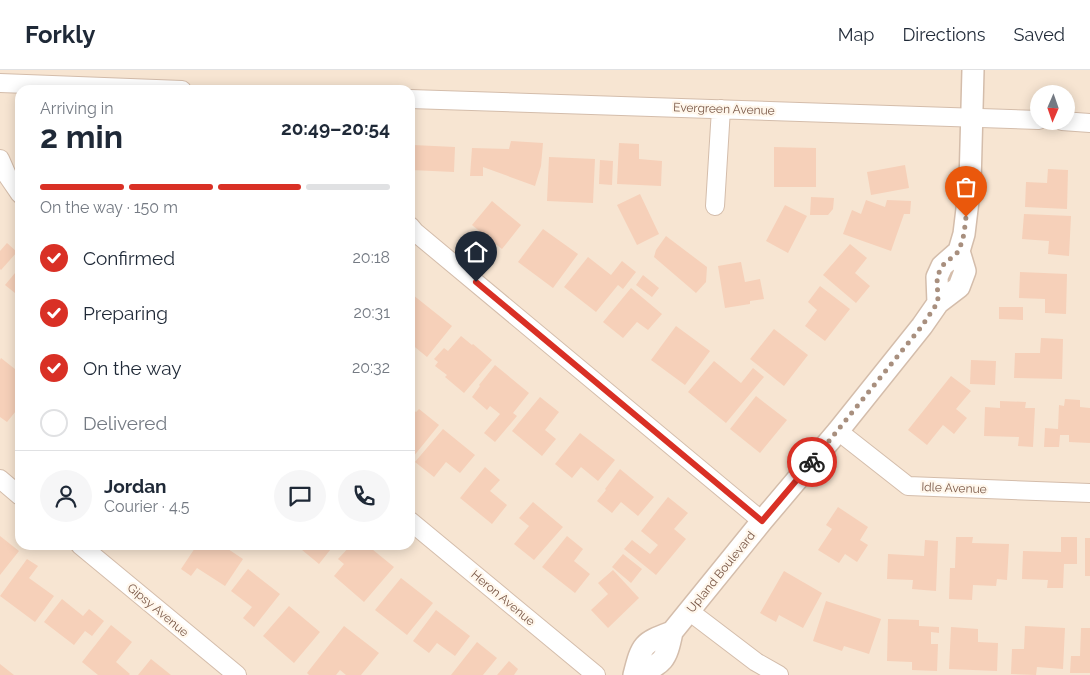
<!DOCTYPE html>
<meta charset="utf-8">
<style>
:root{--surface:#fff;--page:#f6f6f7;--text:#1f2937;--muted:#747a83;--line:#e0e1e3;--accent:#d93025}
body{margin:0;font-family:Raleway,sans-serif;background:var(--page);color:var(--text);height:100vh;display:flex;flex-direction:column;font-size:19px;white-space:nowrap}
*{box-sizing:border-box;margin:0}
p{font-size:16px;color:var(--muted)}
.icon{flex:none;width:28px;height:28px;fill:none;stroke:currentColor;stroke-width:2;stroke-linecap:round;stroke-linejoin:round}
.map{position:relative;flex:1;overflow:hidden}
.sheet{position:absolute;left:15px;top:15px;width:400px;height:465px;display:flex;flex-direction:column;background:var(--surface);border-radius:15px;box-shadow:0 2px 12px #0003}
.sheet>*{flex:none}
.needle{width:32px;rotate:182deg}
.fabs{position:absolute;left:1030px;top:15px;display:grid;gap:10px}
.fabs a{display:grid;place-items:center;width:45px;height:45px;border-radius:50%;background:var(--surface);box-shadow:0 2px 12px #0003;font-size:25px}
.pin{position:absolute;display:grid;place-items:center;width:42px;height:42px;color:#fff;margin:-51px -21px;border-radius:50% 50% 50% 0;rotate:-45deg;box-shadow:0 0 5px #0007}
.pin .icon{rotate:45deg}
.courier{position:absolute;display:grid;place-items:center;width:50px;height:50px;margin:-25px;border:4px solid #d93025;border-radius:50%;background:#fff;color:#222;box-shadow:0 1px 6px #0007}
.summary em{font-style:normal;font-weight:700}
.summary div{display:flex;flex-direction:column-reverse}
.summary{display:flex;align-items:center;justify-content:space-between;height:85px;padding:0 25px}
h1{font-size:32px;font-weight:700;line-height:38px}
.bar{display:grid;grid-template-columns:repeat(4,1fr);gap:8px 5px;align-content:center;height:60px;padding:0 25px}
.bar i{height:6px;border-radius:4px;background:var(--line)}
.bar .selected{background:var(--accent)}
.bar p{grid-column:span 4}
.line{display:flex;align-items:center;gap:12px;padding:0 25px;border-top:1px solid var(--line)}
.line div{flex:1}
.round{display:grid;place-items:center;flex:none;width:52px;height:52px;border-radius:26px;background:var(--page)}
ol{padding:0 25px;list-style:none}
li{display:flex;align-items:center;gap:15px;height:55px}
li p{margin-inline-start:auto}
li .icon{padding:5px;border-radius:50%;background:var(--accent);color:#fff;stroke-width:4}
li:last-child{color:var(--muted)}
li i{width:28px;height:28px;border:2px solid var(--line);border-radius:50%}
header{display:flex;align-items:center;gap:30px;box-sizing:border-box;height:70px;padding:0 25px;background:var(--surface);border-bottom:1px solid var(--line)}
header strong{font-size:24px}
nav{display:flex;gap:28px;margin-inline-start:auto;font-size:18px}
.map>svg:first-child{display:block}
</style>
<header>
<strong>Forkly</strong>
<nav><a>Map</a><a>Directions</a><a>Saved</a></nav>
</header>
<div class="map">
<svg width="1090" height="605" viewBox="0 0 1090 605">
<rect width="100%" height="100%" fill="#fef4e4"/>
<path fill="#f7e5d2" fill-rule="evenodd" d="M0,0H1090V605H0ZM20,20H410V475H20ZM1039,24H1066V51H1039Z"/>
<path fill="#f6d0b9" d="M511,71L543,73L541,96L535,116L483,97V106H470L472,78L509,79Z
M619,73L639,74V89L662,91L661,116L617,114Z
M413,75L455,77L454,102L411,100Z
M774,77L816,78V117H774Z
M549,87L595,89L593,133L547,131Z
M600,90L613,91L612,115L599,114Z
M905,95L909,118L871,125L867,102Z
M1048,99L1068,100L1067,139L1025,137L1026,112L1047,113Z
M640,124L659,164L637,175L617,135Z
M811,127L834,128L833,139L828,145H810Z
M866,130L885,137L887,130L911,131L910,144H904L891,181L843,164L852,140L861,144Z
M492,131L521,155L502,179L472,155Z
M785,135L807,146L788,183L766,171Z
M1024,144L1071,146L1069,186L1048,184L1049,171L1022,169Z
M543,159L578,184L553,218L518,192Z
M666,166L707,197L706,212L696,223L654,187L656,180Z
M7,173L17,182L1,200L0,199V181Z
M850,174L867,188L855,203L870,216L856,233L823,205Z
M588,187L611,205L622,191L636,202L623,219L618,215L596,242L564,217Z
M741,192L745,212L760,209L764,229L750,231V234L725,238L718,196Z
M20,197V227L5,215Z
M1020,202L1067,204L1066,244L1045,243V229L1019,228Z
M643,205L659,218L652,227L636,215Z
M820,216L850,239L825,271L805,256L817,240L808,232Z
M631,218L662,244L648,260L637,252L623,268L603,252Z
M413,225L452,256L427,287L410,273V229Z
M999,237H1023V250L999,249Z
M676,256L710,281L685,315L651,290Z
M774,259L808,285L784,316L750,289Z
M461,266L472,275L473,274L492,290L464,323L445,307L447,305L435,296L438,292L434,289L444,278L448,281Z
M1041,268L1063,269L1062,309L1014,308L1015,283H1040Z
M1,288L20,303V336L7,352L0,347V290Z
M971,290L996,291L995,315L970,314Z
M714,291L741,313L753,298L764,307L726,353L688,322Z
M495,295L529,323L513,343L517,346L495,372L484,363L500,344L490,336L487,340L472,327L480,316L479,315Z
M951,306L971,321L956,339L967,348L954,364L943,355L927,375L908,360Z
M756,326L787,350L760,383L730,359Z
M540,327L559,342L545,360L556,369L542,386L512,361Z
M1065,329L1080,330V337L1090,338V373L1069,372V365H1060L1059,377H1044L1045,358L1058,359L1059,335L1064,336Z
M1000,331L1026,332L1025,338H1035L1033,377L1018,376L1019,367L984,366L985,337L1000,338Z
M410,337L416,342L419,339L439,355L413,387L410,384Z
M443,359L475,385L460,403L446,392L434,407L415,392Z
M580,363L615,390L598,411L581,397L572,408L555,394Z
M485,397L500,410L490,421L507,435L492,454L460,428Z
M620,399L654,427L638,446L621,432L612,443L597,431L606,420L605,419Z
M668,427L688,443L674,459L686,469L656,505L624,479L632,470L650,484L658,475L641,461Z
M533,432L563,457L534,490L514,474L529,456L519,448Z
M838,437L868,457L860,470L868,475L857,492L845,484L839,493L818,480L832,459L826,455Z
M0,466L19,481L0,505Z
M567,466L583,479L574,491L590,504L575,523L542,497Z
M956,467H973L972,473L1009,474L1007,510L997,509L996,516L973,515L972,530L949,529L950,498H955Z
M1061,467H1077V494H1064L1063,518H1047L1048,510L1022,509L1023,481L1061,482Z
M1085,468H1090V506H1085Z
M925,470L938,471L936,521L912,519L913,510L887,509L888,484L924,486Z
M197,475H202L209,480L212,475H222L243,489L225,516L197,498L191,506L181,499Z
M296,475H334L319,494Z
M351,475H367L394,497L364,532L334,506L344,494L338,489Z
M623,484L642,499L631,513L612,497Z
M27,489L38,496L29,508L54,526L35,552L0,526Z
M248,499L280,524L254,557L243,548L252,537L231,521Z
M613,500L639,528L608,558L591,540L608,524L598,513Z
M784,501L822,523L803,558L779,545L776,552L760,543Z
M401,508L433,533L407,565L375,540Z
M62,529L83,546L89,539L104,551L92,566L85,561L74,575L44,552Z
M826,531L881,549L869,584L844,576L842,581L813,571Z
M289,536L320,562L294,593L263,566Z
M436,540L470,566L455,586L437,573L429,583L413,571Z
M888,549L919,550V556L939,557V563L931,562V574H938L937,601L912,600V592L887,591Z
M111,555L132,572L116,592L130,604L129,605H98L82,592Z
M344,556L379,583L361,605H346L340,600L336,605H309L307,603Z
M1025,556L1065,558L1063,599L1037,597L1036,605L1011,604L1012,579H1024Z
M951,557L978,559V572L998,573L997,601L949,599Z
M1081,558H1090V603H1070L1071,586H1080Z
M477,572L497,588L483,605H451Z
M151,589L171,605H138Z
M509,591L518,599L514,605H497Z
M0,594L14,605H0Z"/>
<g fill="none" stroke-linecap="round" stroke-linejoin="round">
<g stroke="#d4bdab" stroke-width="20">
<path id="minor" d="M0,13L182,20
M410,29L1039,50
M1062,51L1090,53
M0,89L7,105L20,124
M715,136L721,39
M410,156L415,162L762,451
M838,361L908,416L1090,423
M0,409L20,426
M410,451L596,605
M80,475L237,605
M689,541L756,592L779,605"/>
</g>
<g stroke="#d4bdab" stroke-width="24">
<path id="tertiary" d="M938,233L937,207L942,196L959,181L964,164L970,114L973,0
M634,605C642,573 643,573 672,562
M636,605C664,593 666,591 672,562L762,451L838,361L922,256L938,233L959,217L965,201L959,181"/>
</g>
<use href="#minor" stroke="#fff" stroke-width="18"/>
<use href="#tertiary" stroke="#fff" stroke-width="21"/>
</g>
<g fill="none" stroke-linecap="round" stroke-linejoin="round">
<path stroke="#a88f7e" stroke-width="5" stroke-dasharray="0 9" d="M812,392L922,256L938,232L937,207L942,196L959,181L964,164L966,147"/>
<path stroke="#d93025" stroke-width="6" d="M476,212L762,451L812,392"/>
</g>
<g text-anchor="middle" stroke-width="4.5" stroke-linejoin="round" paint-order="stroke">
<g font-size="12" fill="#7a5847" stroke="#fff7ec">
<text transform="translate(724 39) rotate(2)" y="4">Evergreen Avenue</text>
<text transform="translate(954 418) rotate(2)" y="4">Idle Avenue</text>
<text transform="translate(721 502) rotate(-51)" y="4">Upland Boulevard</text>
<text transform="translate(503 528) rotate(40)" y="4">Heron Avenue</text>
<text transform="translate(158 540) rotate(40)" y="4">Gipsy Avenue</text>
</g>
</g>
</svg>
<div class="fabs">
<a><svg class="needle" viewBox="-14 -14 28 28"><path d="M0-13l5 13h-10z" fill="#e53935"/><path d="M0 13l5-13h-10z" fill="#747a83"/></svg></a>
</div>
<div class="pin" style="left:966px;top:147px;background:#ea580c"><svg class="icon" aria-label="bag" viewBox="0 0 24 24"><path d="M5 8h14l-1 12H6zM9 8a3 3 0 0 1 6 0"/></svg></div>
<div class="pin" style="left:476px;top:212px;background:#1f2937"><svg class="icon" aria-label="home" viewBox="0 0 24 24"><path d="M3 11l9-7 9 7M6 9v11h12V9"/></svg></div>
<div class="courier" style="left:812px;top:392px"><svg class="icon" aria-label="bike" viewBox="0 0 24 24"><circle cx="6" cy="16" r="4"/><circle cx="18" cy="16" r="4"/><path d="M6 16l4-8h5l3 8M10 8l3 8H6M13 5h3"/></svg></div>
<section class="sheet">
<div class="summary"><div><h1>2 min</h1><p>Arriving in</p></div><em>20:49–20:54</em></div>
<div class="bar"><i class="selected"></i><i class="selected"></i><i class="selected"></i><i></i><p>On the way · 150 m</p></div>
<ol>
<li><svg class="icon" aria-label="check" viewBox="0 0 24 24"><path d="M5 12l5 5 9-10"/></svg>Confirmed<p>20:18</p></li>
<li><svg class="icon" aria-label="check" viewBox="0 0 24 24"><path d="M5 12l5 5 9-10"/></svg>Preparing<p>20:31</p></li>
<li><svg class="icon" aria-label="check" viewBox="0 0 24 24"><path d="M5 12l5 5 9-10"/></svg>On the way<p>20:32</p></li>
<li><i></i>Delivered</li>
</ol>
<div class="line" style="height:90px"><a class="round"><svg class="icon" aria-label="person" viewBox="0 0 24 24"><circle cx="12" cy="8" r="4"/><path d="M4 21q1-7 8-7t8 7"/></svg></a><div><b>Jordan</b><p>Courier · 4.5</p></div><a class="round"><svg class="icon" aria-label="chat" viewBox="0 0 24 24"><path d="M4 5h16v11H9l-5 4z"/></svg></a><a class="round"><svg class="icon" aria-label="phone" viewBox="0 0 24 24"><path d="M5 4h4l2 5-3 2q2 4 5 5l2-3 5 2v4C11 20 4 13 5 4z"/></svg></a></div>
</section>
</div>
